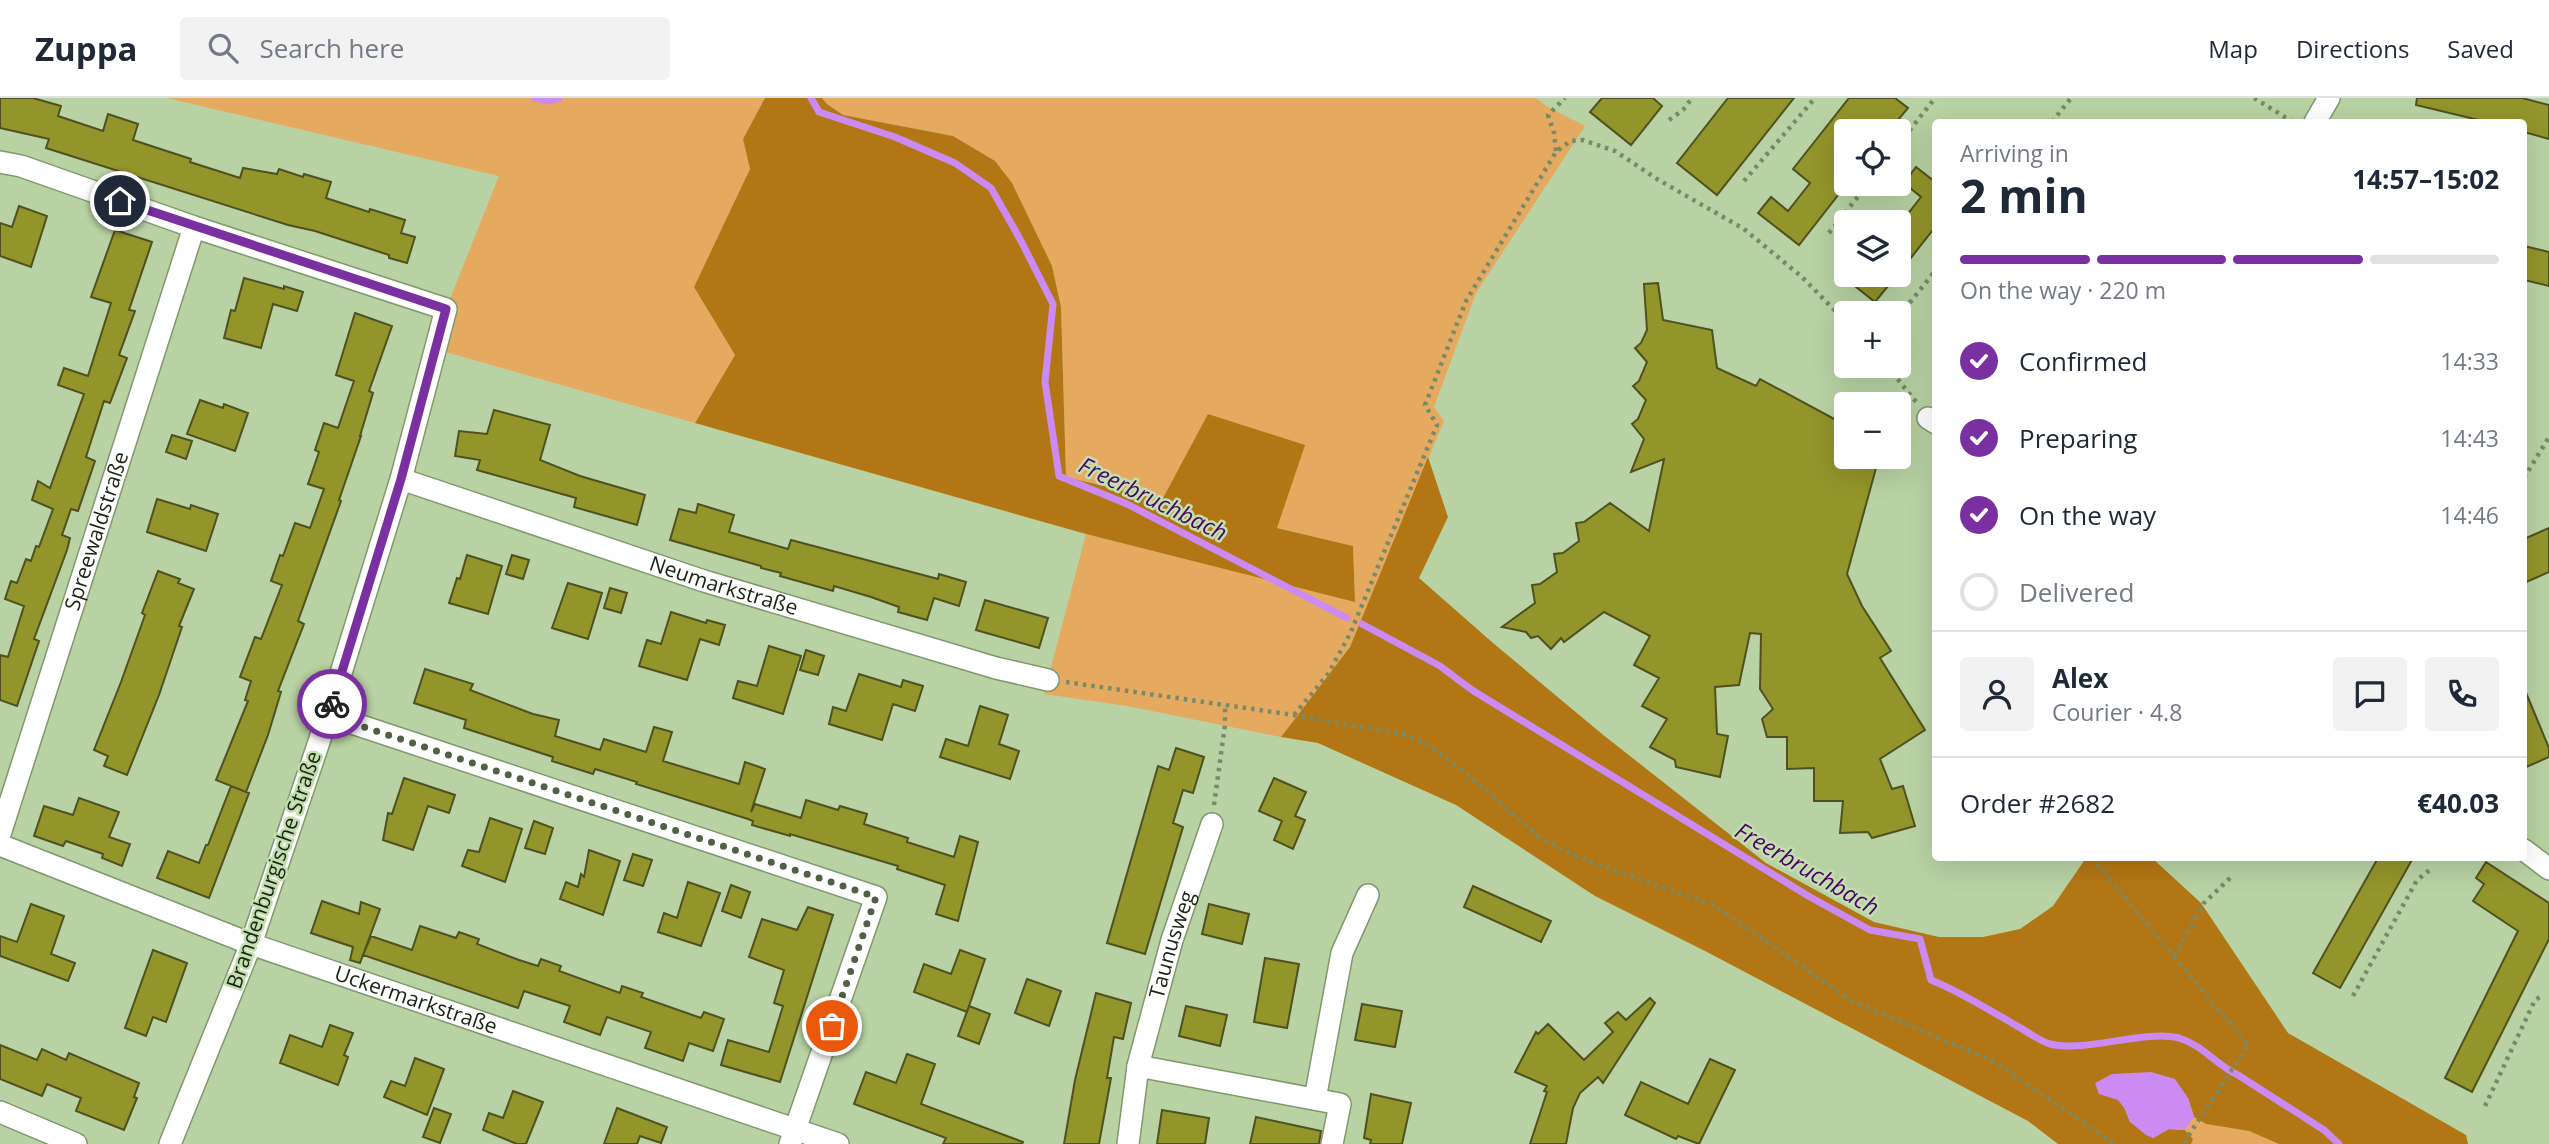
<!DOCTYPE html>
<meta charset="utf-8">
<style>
:root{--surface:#fff;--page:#f2f2f3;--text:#1f2937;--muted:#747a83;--line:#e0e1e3;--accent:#7b30a2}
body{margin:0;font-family:"Open Sans",sans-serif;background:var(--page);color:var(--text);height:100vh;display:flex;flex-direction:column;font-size:26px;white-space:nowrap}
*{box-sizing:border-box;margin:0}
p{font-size:23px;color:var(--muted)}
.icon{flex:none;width:38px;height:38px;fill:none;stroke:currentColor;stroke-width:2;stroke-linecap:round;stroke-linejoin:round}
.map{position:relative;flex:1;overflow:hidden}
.panel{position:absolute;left:1932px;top:21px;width:595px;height:742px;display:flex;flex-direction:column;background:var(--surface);border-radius:7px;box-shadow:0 7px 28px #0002}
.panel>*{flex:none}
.fabs{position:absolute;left:1834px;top:21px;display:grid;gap:14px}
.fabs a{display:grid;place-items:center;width:77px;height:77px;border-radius:7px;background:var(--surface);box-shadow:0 7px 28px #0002;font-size:35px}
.pin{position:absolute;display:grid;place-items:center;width:60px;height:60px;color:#fff;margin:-30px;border:4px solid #fff;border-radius:50%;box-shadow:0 2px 7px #0007}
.courier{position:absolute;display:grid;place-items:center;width:70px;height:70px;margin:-35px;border:5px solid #7b30a2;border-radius:50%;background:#fff;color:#222;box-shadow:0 2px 9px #0007}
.headline em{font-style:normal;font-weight:700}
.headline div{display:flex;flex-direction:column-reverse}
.headline{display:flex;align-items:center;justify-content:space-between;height:119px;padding:0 28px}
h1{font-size:46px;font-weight:700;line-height:52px}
.bar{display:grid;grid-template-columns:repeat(4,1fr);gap:10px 7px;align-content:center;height:84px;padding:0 28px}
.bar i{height:9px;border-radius:5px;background:var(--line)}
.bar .selected{background:var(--accent)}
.bar p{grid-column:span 4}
.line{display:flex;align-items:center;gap:18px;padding:0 28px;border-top:2px solid var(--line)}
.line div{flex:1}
.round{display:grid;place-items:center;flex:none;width:74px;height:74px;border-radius:7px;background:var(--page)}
ol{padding:0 28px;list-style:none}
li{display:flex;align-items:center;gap:21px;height:77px}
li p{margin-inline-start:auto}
li .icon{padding:7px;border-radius:50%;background:var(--accent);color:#fff;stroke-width:4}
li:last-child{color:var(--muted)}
li i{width:38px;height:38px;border:4px solid var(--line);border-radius:50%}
header{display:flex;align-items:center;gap:42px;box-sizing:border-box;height:98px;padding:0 35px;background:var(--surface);border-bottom:2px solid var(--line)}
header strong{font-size:33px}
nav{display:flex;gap:38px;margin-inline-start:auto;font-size:24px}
.search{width:490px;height:63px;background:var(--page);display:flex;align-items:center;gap:18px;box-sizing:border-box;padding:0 24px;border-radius:7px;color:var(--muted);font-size:26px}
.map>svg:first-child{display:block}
</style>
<header>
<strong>Zuppa</strong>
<div class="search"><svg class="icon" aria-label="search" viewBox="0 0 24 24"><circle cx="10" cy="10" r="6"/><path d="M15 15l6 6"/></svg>Search here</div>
<nav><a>Map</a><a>Directions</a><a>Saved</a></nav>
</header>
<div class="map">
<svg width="2549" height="1046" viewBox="0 0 2549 1046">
<rect width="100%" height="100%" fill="#b8d2a3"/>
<path fill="#e5aa5f" d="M167,0H765L743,41L750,71L694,189L735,257L695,325L435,251L446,211L499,78Z
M822,0H1536L1546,8L1585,28L1476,195L1434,309L1444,323L1350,549L1281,639L1127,608L1044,596L1086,436L1355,503L1353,448L1066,379L1061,209L1052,168L953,38L843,17L827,6Z
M2194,1019L2206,1026L2249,1033L2279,1046H2191L2193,1041L2185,1032Z"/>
<path fill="#b37614" d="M765,0H822L827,6L843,17L953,38L995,63L1012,85L1052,168L1061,209L1066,379L1162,402L1208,316L1305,347L1277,430L1353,448L1355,504L1086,436L695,325L735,257L694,189L750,71L743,41Z
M1428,359L1448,419L1419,480L1493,545L1602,636L1766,765L1874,824L1939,839H1983L2020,831L2053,808L2086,760H2152L2201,805L2288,935L2466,1037L2468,1046H2279L2249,1033L2206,1026L2194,1019L2188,1000L2118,1001L2125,1011L2130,1024L2153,1040L2169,1031L2185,1032L2193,1041L2191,1046H2058L2028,1023L1707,854L1595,798L1456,707L1318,645L1281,639L1350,549Z"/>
<path fill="#cb8bf3" d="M2151,974L2175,981L2188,1000L2194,1019L2185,1032L2169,1031L2153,1040L2146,1037L2130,1024L2125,1011L2118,1002L2099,996L2095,985L2112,976Z"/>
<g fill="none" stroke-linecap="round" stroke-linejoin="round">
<path stroke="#cb8bf3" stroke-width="7" d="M535,0L549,3L559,0
M811,0L819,14L895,39L955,65L991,90L1020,141L1053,206L1045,284L1059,378L1127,406L1347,520
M1362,526L1440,568L1472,592L1810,799L1870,832L1920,841L1931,882C1961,894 1989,912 2017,928C2027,933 2039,943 2050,946C2087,955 2145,931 2179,940C2203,947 2216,967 2238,977L2324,1032L2339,1046"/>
</g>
<path fill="#92952a" stroke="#4f5120" stroke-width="2" d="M0,0H33L61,8L58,18L103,33L108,16L138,26L133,42L191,61L190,64L240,80L243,70L277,76L279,71L303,79L304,76L331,84L326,100L369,114L370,111L405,122L401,135L415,139L407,165L389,160V157L315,133L288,127L46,50L49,41L0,30Z
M1602,0H1653L1662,8L1631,47L1590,14Z
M1728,0H1794L1717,97L1677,65Z
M1849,0H1895L1908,10L1889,33H1846V87L1799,147L1758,115L1771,99L1788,113L1810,85L1793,71Z
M2417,0H2522L2549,7V41L2524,34V24H2487L2416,7Z
M1916,69L1934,83L1936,81V128L1899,175V127L1921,99L1904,85Z
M19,108L47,118L31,169L0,158V125L12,129Z
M115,132L152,144L129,212L135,213L119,257L127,260L110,305L104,303L86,359L95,363L78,413L71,411L62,437L70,440L67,452L34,541L39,543L17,608L0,602V557L8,559L24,508L5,501L11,483L17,485L26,461L31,463L36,448L39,449L53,411L32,402L38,383L50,390L84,296L58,287L64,270L88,278L111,205L91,199Z
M2524,148L2549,154V188L2524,182Z
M1841,177H1897L1875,204Z
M244,180L284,191V188L303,194L297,213L273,206L261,250L224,240L231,212L235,213Z
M1658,185L1663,222L1712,232L1717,270L1756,288L1760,281L1836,322L1846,325V359H1879L1847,476L1862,508L1891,553L1880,560L1925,632L1880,661L1892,691L1903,688L1915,728L1872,740L1868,734L1840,735L1843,703H1814V670L1787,671V639H1767L1762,621L1773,611L1760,591L1761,536L1750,535L1739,587L1715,589L1717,636L1728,638L1720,679L1676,669L1675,662L1650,649L1667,621L1642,608L1659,580L1634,567L1650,538L1604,514L1564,544L1561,540L1551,551L1538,538L1531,540L1526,534L1502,529L1535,505L1532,487L1540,486L1557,474L1554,456L1563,455L1579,443L1576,425L1584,424L1610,405L1649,433L1664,361L1631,374L1644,341L1632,326L1638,321L1646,302L1633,288L1639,283L1647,264L1635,250L1641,245L1647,232L1644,186Z
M355,215L392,228L369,293L373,295L360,338H361L339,402L341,403L298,523L304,526L278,593L281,594L268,637L246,694L216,682L248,603L245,602L251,583L240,579L255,539L261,541L282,487L271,483L280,457L283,458L295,425L310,430L324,391L308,386L319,354L315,352L324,325L338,330L354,283L336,277Z
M200,302L223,310L224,306L248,315L235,353L187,336Z
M494,312L550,327L540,362L580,378L645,397L637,427L574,409L576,400L477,372L480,362L455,358L459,333L487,336Z
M172,337L192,343L186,361L166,354Z
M157,401L190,411L191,407L218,416L206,453L147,434Z
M698,406L734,417L729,434L788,451L791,442L938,481L939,476L966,484L959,508L934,500L927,522L898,514L899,509L871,499L834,488L833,493L780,478L781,475L761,470V468L670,442L679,411L696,415Z
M2549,430V474L2524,485V441Z
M467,457L502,468L488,516L449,505L457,480L460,481Z
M512,457L529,462L523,481L506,476Z
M158,473L180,481L178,485L194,491L179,528L182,529L159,597L127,677L104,668L108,658L94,652L121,584L145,517L142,515Z
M568,485L602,495L588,541L552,530Z
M610,490L627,495L621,515L604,510Z
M985,502L1048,520L1039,550L976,532Z
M671,514L706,525L707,522L725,527L719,547L700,541L687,582L639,568L647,542L661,546Z
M769,548L801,558L783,616L733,600L738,583L757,588Z
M806,552L824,558L818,577L800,572Z
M425,571L473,586L470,592L533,616L559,622L555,638L600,652L604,641L646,654L654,629L672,634L663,663L739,686L745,664L765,671L751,714L755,706L801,720L806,702L838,712L840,708L867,716L864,726L908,740L907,744L954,759L960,738L978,744L958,823L936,816L945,787L897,771L898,768L790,736V738L752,727L753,723L748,721L636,686L637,684L595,671L593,676L552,663L553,659L464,630L466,622L414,605Z
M859,576L901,589L903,582L923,588L915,613L893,606L882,642L829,626L833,609L846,613Z
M2524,590L2549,650V659L2524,670Z
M980,608L1008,617L999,646L1019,653L1010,681L940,659L946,641L968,648Z
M1176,650L1204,659L1193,695L1183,692L1173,725L1183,729L1145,856L1107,845L1158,668L1169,672Z
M404,680L455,697L449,715L428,708L413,752L383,742L388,715L392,716Z
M1274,680L1306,694L1295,718L1305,722L1293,751L1274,742L1282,723L1259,713Z
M231,688L249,695L209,800L157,780L168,753L199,765L206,747H208Z
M79,700L119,714L109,739L130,746L122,768L102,760L103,756L66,743L63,748L34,738L44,708L73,717Z
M490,720L522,731L505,784L462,768L468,752L479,754Z
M534,723L553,730L545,756L525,750Z
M589,752L620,763L603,817L560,801L566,784L578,789L581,776L584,779Z
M633,756L652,762L643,788L624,782Z
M2378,760H2413L2340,890L2313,875Z
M2486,764L2549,805V841L2472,994L2445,980L2518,833L2473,803L2484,786L2476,780Z
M688,784L720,795L701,848L658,834L664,815L677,820Z
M731,787L750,794L741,820L722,813Z
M1473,788L1551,823L1541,844L1464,809Z
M322,803L359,816L361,804L380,811L360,865L350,862L353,849L311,835Z
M31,806L64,818L51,856L75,865L68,883L0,858V838L17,844Z
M1209,806L1249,816L1242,846L1202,836Z
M808,809L833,817L780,984L721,967L728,942L769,954L783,908L774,905L784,872L749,859L762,821L797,832Z
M420,828L456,840L459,834L479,841L477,846L519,862L538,868L541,861L561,868L559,873L620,895L622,888L643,895L641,899L701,920L704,914L724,921L713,953L689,945L683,963L645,950L651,934L607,919L600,937L564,924L570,908L524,893L518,910L363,857L371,838L412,852Z
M153,852L187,865L166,924L153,919L146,938L125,930Z
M960,852L985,861L967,914L914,894L924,866L951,876Z
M1265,860L1299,866L1287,930L1254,924Z
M1027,881L1061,893L1049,928L1015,915Z
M1096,895L1131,905L1123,941L1114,939L1107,980H1111L1099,1046H1064L1075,982Z
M1650,900L1655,905L1603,985L1598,979L1580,995L1573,1010L1566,1046H1530L1547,994L1544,993L1547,988L1515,974L1536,934L1538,936L1548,926L1584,962L1613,934L1605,925L1618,914L1626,922Z
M1362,906L1402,913L1395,949L1355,942Z
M969,908L990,916L979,946L958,938Z
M1186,908L1227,917L1220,948L1179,938Z
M330,927L353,935L344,957L348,959L338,987L280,965L290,937L322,949Z
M0,947L37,962L42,951L66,962L69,955L139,985L134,999L137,1000L124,1032L76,1013L81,1000L47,986L42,998L0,981Z
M907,956L935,966L921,1006L1023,1044L1022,1046H943L946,1040L854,1006L866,974L896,985Z
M415,960L444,971L427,1017L384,999L391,983L405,988Z
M1710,961L1735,972L1699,1046L1678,1038L1676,1041L1625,1017L1641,984L1688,1006Z
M513,993L543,1004L526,1046H517L483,1032L489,1015L503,1020Z
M1371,996L1411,1005L1402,1046H1370L1371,1042L1364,1040Z
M434,1010L451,1016L440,1045L423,1039Z
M617,1010L667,1029L661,1045L640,1038L637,1046H604Z
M1162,1012L1209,1020L1205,1046H1157Z
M1256,1019L1321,1033L1319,1046H1250Z"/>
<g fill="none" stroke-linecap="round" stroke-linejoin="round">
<g stroke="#80996c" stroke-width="24">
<g id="street">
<path d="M2315,24L2329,0"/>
<path d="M0,64L21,68L194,129L446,211L401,381L328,617L251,846L170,1046"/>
<path d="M1928,320L1936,325"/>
<path id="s1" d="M401,381L704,483L996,570L1048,582"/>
<path d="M328,617L876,799L790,1046"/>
<path id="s2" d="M0,736L194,129"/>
<path id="s3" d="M0,747L251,846L838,1046"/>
<path d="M2524,752L2549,771"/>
<path id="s4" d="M1138,968L1172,842L1212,726"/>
<path d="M1315,1001L1342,855L1368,797"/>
<path d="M0,1014L76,1046"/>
<path d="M1128,1046L1138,968L1340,1006L1332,1046"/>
</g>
</g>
<path stroke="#778b68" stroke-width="4.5" stroke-dasharray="3.5 5" stroke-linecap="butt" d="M2254,0L2293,24
M1669,22L1683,12L1692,0
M2052,24L2071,0
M1899,46L1935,0
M1556,53L1554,35L1548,17L1565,0
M1744,83L1815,0
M1829,135L1868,86
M1899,218L1936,172
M1887,268L1917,305
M2524,380L2549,339
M1066,584L1294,617L1407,637L1431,649L1471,679L1539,739L1577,759L1714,807L1852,903L1993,963L2115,1046
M1294,617L1328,576L1350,536L1437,327L1425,307L1466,203L1556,54L1570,43L1583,42L1615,53L1657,81L1744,131L1802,179L1846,224
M1214,707L1225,627V607
M2092,760L2248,947L2183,1046
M2174,858L2204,805L2230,780
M2353,898L2417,782L2431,771
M2485,1008L2535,902L2540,899"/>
<use href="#street" stroke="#fff" stroke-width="21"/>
</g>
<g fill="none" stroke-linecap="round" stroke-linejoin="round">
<path stroke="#516044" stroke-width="7" stroke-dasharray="0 12.6" d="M332,606L328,617L876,799L832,928"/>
<path stroke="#7b30a2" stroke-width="9" d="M120,103L446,211L401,381L332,606"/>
</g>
<g text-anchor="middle" stroke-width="5" stroke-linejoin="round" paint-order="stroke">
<g font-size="21" fill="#192311" stroke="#c4dfaf">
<text dy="7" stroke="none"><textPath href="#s2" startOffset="318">Spreewaldstraße</textPath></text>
<text dy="7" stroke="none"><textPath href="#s1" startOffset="340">Neumarkstraße</textPath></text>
<text transform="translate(274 772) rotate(-71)" y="7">Brandenburgische Straße</text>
<text dy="7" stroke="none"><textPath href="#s4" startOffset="126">Taunusweg</textPath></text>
<text dy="7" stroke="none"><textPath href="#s3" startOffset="444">Uckermarkstraße</textPath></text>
</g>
<g font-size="23" font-style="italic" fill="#490566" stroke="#c4dfaf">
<text transform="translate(1153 401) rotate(26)" y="8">Freerbruchbach</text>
<text transform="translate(1807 771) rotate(30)" y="8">Freerbruchbach</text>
</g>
</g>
</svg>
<div class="fabs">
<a><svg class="icon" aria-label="locate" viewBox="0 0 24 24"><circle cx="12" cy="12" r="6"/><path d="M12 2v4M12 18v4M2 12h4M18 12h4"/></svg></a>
<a><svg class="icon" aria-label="layers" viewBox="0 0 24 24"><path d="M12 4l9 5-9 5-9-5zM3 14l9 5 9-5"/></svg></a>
<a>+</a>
<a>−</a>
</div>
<div class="pin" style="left:832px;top:928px;background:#ea580c"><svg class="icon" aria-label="bag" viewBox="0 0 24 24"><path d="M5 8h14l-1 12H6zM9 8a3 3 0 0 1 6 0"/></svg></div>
<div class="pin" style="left:120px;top:103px;background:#1f2937"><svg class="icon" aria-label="home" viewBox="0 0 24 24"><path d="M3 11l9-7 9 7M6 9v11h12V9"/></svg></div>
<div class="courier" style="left:332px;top:606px"><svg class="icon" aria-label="bike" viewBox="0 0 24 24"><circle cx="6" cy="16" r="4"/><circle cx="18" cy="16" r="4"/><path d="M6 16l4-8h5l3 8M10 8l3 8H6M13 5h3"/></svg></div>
<section class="panel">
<div class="headline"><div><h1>2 min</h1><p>Arriving in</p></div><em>14:57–15:02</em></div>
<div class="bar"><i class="selected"></i><i class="selected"></i><i class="selected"></i><i></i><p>On the way · 220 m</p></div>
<ol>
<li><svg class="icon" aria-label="check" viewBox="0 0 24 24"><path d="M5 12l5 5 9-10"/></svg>Confirmed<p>14:33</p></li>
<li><svg class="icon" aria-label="check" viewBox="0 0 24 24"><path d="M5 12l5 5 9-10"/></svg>Preparing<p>14:43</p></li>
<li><svg class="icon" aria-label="check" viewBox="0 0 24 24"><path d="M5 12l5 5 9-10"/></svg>On the way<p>14:46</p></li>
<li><i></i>Delivered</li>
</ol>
<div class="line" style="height:126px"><a class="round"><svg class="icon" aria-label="person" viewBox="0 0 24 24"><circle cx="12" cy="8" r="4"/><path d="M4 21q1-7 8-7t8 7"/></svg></a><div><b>Alex</b><p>Courier · 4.8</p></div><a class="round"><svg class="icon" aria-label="chat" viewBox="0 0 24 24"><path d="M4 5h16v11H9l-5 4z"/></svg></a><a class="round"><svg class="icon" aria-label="phone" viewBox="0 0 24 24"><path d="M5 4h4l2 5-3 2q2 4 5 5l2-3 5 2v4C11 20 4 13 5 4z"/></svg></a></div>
<div class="line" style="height:91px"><div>Order #2682</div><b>€40.03</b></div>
</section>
</div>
